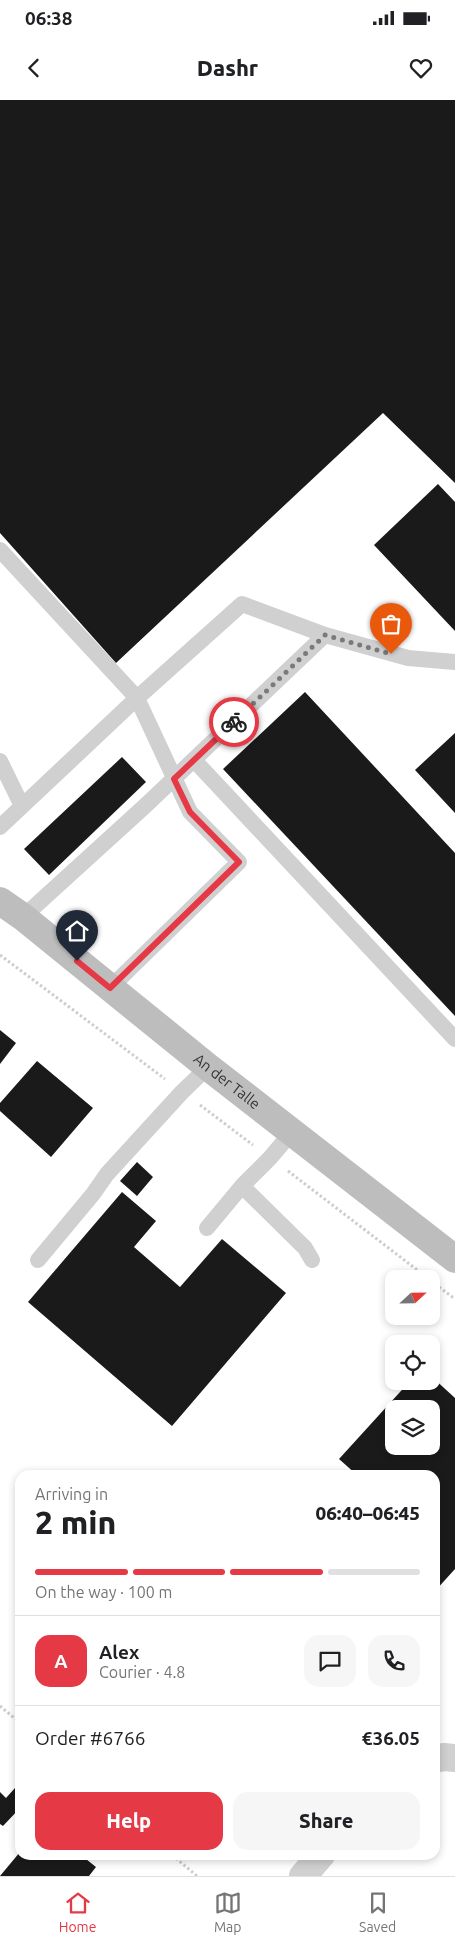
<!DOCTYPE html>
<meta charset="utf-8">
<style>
:root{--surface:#fff;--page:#f6f6f6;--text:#202124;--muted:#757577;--line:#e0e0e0;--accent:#e63946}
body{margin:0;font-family:Ubuntu,sans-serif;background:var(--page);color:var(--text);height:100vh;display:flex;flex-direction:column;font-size:19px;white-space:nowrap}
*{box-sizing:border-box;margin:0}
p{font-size:16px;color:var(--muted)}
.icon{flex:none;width:28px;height:28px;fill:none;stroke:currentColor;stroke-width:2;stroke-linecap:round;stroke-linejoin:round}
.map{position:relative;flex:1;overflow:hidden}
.details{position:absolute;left:15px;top:1370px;width:425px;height:390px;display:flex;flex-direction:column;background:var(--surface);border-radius:15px;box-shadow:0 2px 8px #0003}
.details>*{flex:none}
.needle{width:32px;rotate:68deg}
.tools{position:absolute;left:385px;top:1170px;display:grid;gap:10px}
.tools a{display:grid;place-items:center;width:55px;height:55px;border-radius:10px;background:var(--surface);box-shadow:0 2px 8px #0003;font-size:25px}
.pin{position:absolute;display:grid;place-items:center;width:42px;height:42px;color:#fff;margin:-51px -21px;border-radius:50% 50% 50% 0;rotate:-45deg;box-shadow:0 0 5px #0007}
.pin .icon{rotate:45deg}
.courier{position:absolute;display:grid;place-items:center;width:50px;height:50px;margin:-25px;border:4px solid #e63946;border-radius:50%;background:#fff;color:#222;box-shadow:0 1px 6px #0007}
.summary em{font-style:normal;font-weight:800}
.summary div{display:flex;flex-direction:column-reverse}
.summary{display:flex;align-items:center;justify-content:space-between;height:85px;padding:0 20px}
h1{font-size:32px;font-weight:800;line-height:38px}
.bar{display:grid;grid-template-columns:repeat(4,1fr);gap:8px 5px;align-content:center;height:60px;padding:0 20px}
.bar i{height:6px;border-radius:4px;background:var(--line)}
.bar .on{background:var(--accent)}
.bar p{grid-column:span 4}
.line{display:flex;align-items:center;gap:12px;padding:0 20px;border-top:1px solid var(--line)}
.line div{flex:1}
.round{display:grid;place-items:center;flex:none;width:52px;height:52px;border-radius:15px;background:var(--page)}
.button{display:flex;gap:10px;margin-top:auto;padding:10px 20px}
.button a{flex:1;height:58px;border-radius:15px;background:var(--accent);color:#fff;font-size:20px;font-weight:800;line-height:58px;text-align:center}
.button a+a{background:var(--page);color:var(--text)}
.status{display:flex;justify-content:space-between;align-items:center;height:35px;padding:0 25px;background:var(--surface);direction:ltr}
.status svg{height:14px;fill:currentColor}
header{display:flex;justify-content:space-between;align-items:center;height:65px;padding:0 20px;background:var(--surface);font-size:22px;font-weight:800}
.tab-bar{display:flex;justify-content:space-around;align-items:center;height:70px;border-top:1px solid var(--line);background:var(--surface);font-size:14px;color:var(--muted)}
.tab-bar a{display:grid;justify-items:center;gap:2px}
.tab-bar .on{color:var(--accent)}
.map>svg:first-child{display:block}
</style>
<div class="status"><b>06:38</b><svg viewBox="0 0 49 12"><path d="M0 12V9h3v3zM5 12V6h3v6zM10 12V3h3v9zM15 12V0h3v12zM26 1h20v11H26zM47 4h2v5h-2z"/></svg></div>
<header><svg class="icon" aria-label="back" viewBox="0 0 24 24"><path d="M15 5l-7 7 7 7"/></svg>Dashr<svg class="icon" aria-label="heart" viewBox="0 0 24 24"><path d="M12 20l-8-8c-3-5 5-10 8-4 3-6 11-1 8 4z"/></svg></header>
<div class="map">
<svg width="455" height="1776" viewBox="0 0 455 1776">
<rect width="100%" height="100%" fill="#fff"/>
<path fill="#1a1a1a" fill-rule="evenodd" d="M0,0H455V383L383,313L116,563L0,433Z
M438,384L455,402V531L374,445Z
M305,592L455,753V916L223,669Z
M455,633V713L415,670Z
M122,657L146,682L49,775L24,749Z
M0,930L16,943L0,964Z
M37,961L93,1008L51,1057L0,1011V1003Z
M137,1062L153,1077L137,1096L120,1081Z
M122,1092L156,1121L134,1147L180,1187L222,1139L286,1193L172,1326L28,1202Z
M431,1276L455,1298V1469L435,1491V1375H357L339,1359L410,1281H431ZM394,1309H431V1346H394Z
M15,1688L20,1692V1708L3,1726L0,1724V1692L6,1698Z
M20,1752V1755H81L96,1767L89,1776H0Z"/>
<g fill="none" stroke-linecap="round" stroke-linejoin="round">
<path stroke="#cdcdcd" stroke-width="3" stroke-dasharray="2.5 2.5" stroke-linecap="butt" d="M0,855L165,979
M200,1005L253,1045
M288,1071L429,1179
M431,1181L455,1199
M0,1606L20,1623
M172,1755L197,1776"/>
<path stroke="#d0d0d0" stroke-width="16" d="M0,450L137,598L242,504L325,535L408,558L455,562
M194,660L455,939
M0,661L22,706
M0,727L137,598L190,712L239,762L110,888
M23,817L145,706L325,535
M292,1032L270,1058L242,1086L305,1148L312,1160
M207,1128L242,1086
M38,1160L93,1094L107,1074L182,992L208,967"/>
<path stroke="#d0d0d0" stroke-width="28" d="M435,1659L444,1657L455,1658
M303,1776L321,1755"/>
<path stroke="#bdbdbd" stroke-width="28" id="s1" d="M0,801L23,817L208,967L455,1159"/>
</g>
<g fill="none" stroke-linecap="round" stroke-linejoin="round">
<path stroke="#7a7a7a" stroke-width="5" stroke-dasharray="0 9" d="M234,622L325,535L391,554"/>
<path stroke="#e63946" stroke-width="6" d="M77,861L110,888L239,762L190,712L174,679L234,622"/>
</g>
<g text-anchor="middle" stroke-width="5" stroke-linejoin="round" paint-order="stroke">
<g font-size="15" fill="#333" stroke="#fff">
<text dy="5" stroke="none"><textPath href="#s1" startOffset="290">An der Talle</textPath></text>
</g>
</g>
</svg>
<div class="tools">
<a><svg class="needle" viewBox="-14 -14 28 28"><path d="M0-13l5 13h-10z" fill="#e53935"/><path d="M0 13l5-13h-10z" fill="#757577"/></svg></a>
<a><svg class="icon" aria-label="locate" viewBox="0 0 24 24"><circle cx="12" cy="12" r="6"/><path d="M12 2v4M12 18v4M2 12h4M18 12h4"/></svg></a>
<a><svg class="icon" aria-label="layers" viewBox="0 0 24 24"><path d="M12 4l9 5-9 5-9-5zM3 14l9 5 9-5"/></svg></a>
</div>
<div class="pin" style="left:391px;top:554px;background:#ea580c"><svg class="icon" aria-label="bag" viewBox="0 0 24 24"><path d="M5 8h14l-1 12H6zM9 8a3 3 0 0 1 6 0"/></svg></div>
<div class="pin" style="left:77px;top:861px;background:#1f2937"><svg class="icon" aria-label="home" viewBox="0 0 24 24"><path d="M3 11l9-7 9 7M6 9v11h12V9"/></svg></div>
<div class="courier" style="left:234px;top:622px"><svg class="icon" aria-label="bike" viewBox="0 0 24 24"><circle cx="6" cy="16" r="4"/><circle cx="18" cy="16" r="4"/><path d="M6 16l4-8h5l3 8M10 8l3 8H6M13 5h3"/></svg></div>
<section class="details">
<div class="summary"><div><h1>2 min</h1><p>Arriving in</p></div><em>06:40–06:45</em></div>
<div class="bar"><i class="on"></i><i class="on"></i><i class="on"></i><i></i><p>On the way · 100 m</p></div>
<div class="line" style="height:90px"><b class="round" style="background:var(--accent);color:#fff">A</b><div><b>Alex</b><p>Courier · 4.8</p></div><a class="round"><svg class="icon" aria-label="chat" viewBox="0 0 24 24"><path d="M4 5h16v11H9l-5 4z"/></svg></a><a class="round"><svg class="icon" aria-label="phone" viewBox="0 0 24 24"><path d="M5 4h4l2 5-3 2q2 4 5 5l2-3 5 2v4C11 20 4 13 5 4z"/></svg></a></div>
<div class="line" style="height:65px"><div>Order #6766</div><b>€36.05</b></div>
<div class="button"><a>Help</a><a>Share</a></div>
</section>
</div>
<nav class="tab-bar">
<a class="on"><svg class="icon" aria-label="home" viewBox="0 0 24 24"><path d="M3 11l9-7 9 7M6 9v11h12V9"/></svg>Home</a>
<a><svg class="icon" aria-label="map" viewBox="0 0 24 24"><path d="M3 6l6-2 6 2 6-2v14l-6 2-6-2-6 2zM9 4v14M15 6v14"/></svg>Map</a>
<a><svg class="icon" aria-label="saved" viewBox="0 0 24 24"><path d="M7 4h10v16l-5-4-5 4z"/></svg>Saved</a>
</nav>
